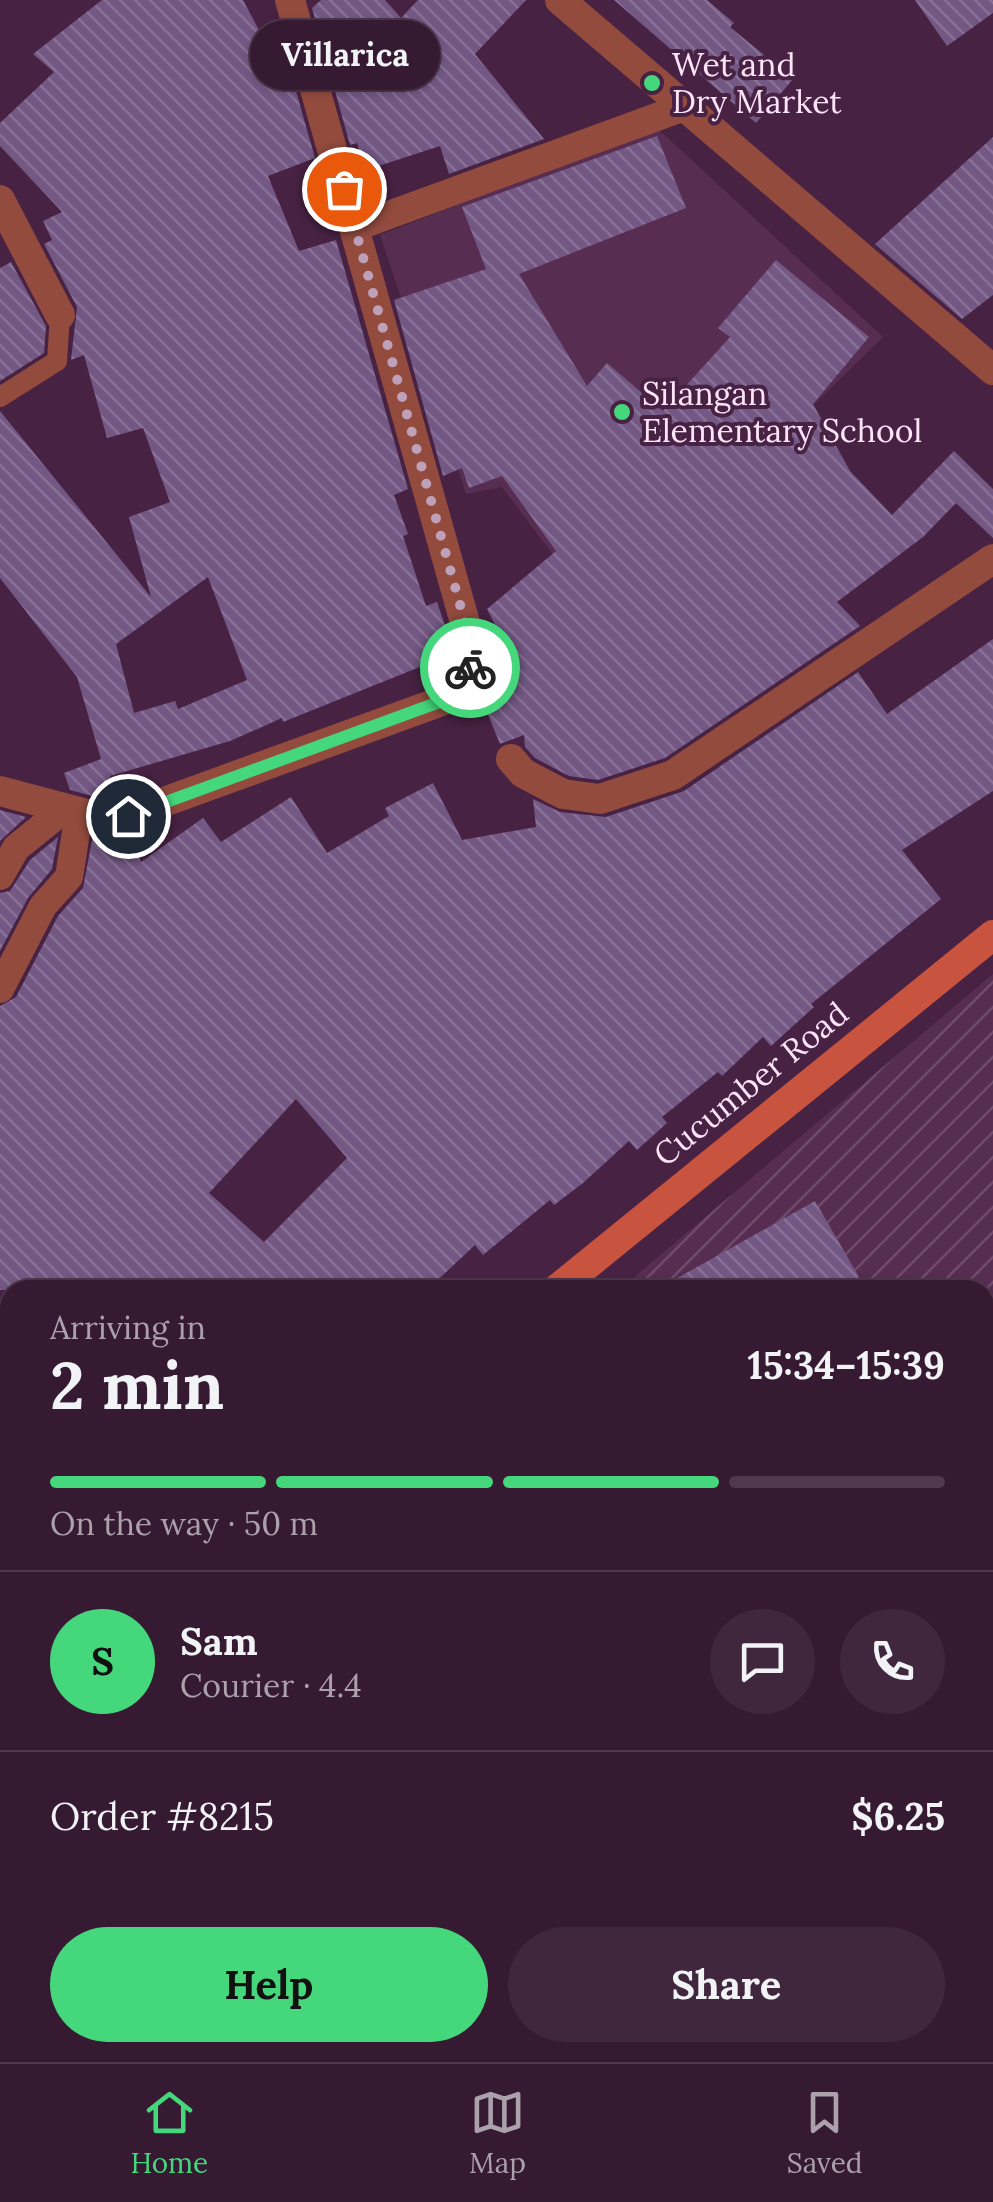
<!DOCTYPE html>
<meta charset="utf-8">
<style>
:root{--surface:#361a32;--page:#41273e;--text:#f1f3f6;--muted:#aaa1ac;--line:#50384d;--accent:#44d77b}
body{margin:0;font-family:Lora,serif;background:var(--page);color:var(--text);height:100vh;display:flex;flex-direction:column;font-size:38px;white-space:nowrap}
*{box-sizing:border-box;margin:0}
p{font-size:32px;color:var(--muted)}
.icon{flex:none;width:55px;height:55px;fill:none;stroke:currentColor;stroke-width:2;stroke-linecap:round;stroke-linejoin:round}
.map{position:relative;flex:1;overflow:hidden}
.side{position:absolute;left:0px;top:1280px;width:995px;height:782px;display:flex;flex-direction:column;background:var(--surface);border-radius:30px 30px 0 0;box-shadow:0 2px 8px #0004,0 0 0 2px var(--line)}
.side>*{flex:none}
.pin{position:absolute;display:grid;place-items:center;width:85px;height:85px;color:#fff;margin:-42px;border:5px solid #fff;border-radius:50%;box-shadow:0 2px 10px #0007}
.courier{position:absolute;display:grid;place-items:center;width:100px;height:100px;margin:-50px;border:8px solid #44d77b;border-radius:50%;background:#fff;color:#222;box-shadow:0 2px 12px #0007}
.bubble{position:absolute;height:70px;border-radius:35px;background:var(--surface);box-shadow:0 2px 8px #0004,0 0 0 2px var(--line);font-size:32px;font-weight:700;line-height:70px;text-align:center}
.overview em{font-style:normal;font-weight:700}
.overview div{display:flex;flex-direction:column-reverse}
.overview{display:flex;align-items:center;justify-content:space-between;height:170px;padding:0 50px}
h1{font-size:65px;font-weight:700;line-height:75px}
.bar{display:grid;grid-template-columns:repeat(4,1fr);gap:15px 10px;align-content:center;height:120px;padding:0 50px}
.bar i{height:12px;border-radius:8px;background:var(--line)}
.bar .current{background:var(--accent)}
.bar p{grid-column:span 4}
.line{display:flex;align-items:center;gap:25px;padding:0 50px;border-top:2px solid var(--line)}
.line div{flex:1}
.round{display:grid;place-items:center;flex:none;width:105px;height:105px;border-radius:52px;background:var(--page)}
.primary-button{display:flex;gap:20px;margin-top:auto;padding:20px 50px}
.primary-button a{flex:1;height:115px;border-radius:60px;background:var(--accent);color:#111;font-size:40px;font-weight:700;line-height:115px;text-align:center}
.primary-button a+a{background:var(--page);color:var(--text)}
.tabs{display:flex;justify-content:space-around;align-items:center;height:140px;border-top:2px solid var(--line);background:var(--surface);font-size:28px;color:var(--muted)}
.tabs a{display:grid;justify-items:center;gap:5px}
.tabs .current{color:var(--accent)}
.map>svg:first-child{display:block}
</style>
<div class="map">
<svg width="993" height="2062" viewBox="0 0 993 2062">
<defs>
<pattern id="industrial-furrows" width="10" height="10" patternUnits="userSpaceOnUse" patternTransform="scale(2.5)"><rect width="10" height="10" fill="#572d52"/><path d="M-1 1l2-2M0 10L10 0M9 11l2-2" fill="none" stroke="#704b6c"/></pattern>
<pattern id="building-back-hatch" width="6" height="6" patternUnits="userSpaceOnUse" patternTransform="scale(2.5)"><rect width="6" height="6" fill="#735884"/><path d="M-1 5l2 2M0 0l6 6M5-1l2 2" fill="none" stroke="#887096"/></pattern>
</defs>
<rect width="100%" height="100%" fill="#482243"/>
<path fill="#572d52" d="M657,128L883,337L599,616L502,487L466,494L380,235Z"/>
<path fill="url(#industrial-furrows)" d="M993,974V2062H0V1829L10,1819V2052H985V1290H619Z"/>
<path fill="url(#building-back-hatch)" fill-rule="evenodd" d="M102,0H243L268,47L280,35L315,158L268,176L299,251L336,240L408,489L394,495L408,534L403,536L426,606L437,602L452,646V654L283,722L282,718L230,741L110,776L117,797L100,798L70,790L64,773L101,759L77,677L0,578V411L151,597L129,517L170,502L143,428L107,438L84,355L71,360L77,307L44,244L52,240L43,221L62,212L0,146V123L54,72L33,54ZM208,577L247,680L178,709L175,701L134,713L116,644Z
M321,0H385L401,18L418,0H526L475,54L544,139L449,174L440,146L366,170L357,143L350,145L312,8Z
M614,0H707L734,23L730,27L793,79L756,123Z
M915,0H993V13L947,46Z
M657,136L686,208L519,274L587,386L607,363L663,411L730,337L718,328L776,260L869,337L813,404L850,471L892,515L954,451L993,489V538L956,503L923,537L837,602L860,626L665,758L598,780L569,776L535,758L525,747L524,735L500,744L480,695L489,673L512,658L487,609L556,551L502,476L469,488L462,468L443,476L394,300L486,269L462,207Z
M993,137V295L962,319L875,244Z
M11,262L46,326L44,353L0,381V268Z
M993,639V791L902,850L941,899L811,1004L814,1007L771,1046L763,1037L722,1076L718,1072L662,1117L667,1123L637,1150L629,1141L583,1183L554,1205L550,1200L483,1255L475,1245L427,1290H0V1006L16,997L58,916L83,888L93,835L130,834L141,862L203,818L221,842L291,797L327,853L389,816L385,808L433,783L462,840L536,827L533,799L560,812L606,817L684,791L858,672L887,714ZM296,1099L347,1158L264,1242L209,1193Z
M0,810L26,817L0,841Z
M58,837L52,869L28,898L0,951V893L10,891L30,860Z
M815,1201L859,1277L835,1290H656Z"/>
<g fill="none" stroke-linecap="round" stroke-linejoin="round">
<path stroke="#934b3e" stroke-width="20" d="M0,397L57,361L60,315"/>
<path stroke="#934b3e" stroke-width="28" d="M356,227L684,107
M0,876L16,848L63,810
M0,989L43,906L69,877L79,813"/>
<path stroke="#934b3e" stroke-width="30" d="M0,200L60,315
M511,759L523,773L563,794L600,799L673,775L993,559
M0,791L98,817L128,815L453,697L470,678L471,644L290,0
M985,1730L993,1726
M346,2062L364,2052"/>
<path stroke="#934b3e" stroke-width="30" d="M560,0L993,370"/>
<path stroke="#c85440" stroke-width="30" d="M556,1290L993,935
M0,1780L10,1771"/>
</g>
<g fill="none" stroke-linecap="round" stroke-linejoin="round">
<path stroke="#bea0b9" stroke-width="10" stroke-dasharray="0 18" d="M344,189L471,644L470,668"/>
<path stroke="#44d77b" stroke-width="12" d="M128,816L453,697L470,678V668"/>
</g>
<g fill="#44d77b" stroke="#482243" stroke-width="4">
<circle cx="652" cy="83" r="10"/>
<circle cx="622" cy="412" r="10"/>
</g>
<g text-anchor="middle" stroke-width="8" stroke-linejoin="round" paint-order="stroke">
<g font-size="32" fill="#fde4f9" stroke="#482243" text-anchor="start">
<text x="672" y="76">Wet and<tspan x="672" dy="37">Dry Market</tspan></text>
<text x="642" y="405">Silangan<tspan x="642" dy="37">Elementary School</tspan></text>
</g>
<g font-size="32" fill="#fde4f9" stroke="#482243">
<text transform="translate(751 1084) rotate(-39)" y="11">Cucumber Road</text>
</g>
</g>
</svg>
<div class="pin" style="left:344px;top:189px;background:#ea580c"><svg class="icon" aria-label="bag" viewBox="0 0 24 24"><path d="M5 8h14l-1 12H6zM9 8a3 3 0 0 1 6 0"/></svg></div>
<div class="pin" style="left:128px;top:816px;background:#1f2937"><svg class="icon" aria-label="home" viewBox="0 0 24 24"><path d="M3 11l9-7 9 7M6 9v11h12V9"/></svg></div>
<div class="courier" style="left:470px;top:668px"><svg class="icon" aria-label="bike" viewBox="0 0 24 24"><circle cx="6" cy="16" r="4"/><circle cx="18" cy="16" r="4"/><path d="M6 16l4-8h5l3 8M10 8l3 8H6M13 5h3"/></svg></div>
<div class="bubble" style="left:250px;top:20px;width:190px">Villarica</div>
<section class="side">
<div class="overview"><div><h1>2 min</h1><p>Arriving in</p></div><em>15:34–15:39</em></div>
<div class="bar"><i class="current"></i><i class="current"></i><i class="current"></i><i></i><p>On the way · 50 m</p></div>
<div class="line" style="height:180px"><b class="round" style="background:var(--accent);color:#111">S</b><div><b>Sam</b><p>Courier · 4.4</p></div><a class="round"><svg class="icon" aria-label="chat" viewBox="0 0 24 24"><path d="M4 5h16v11H9l-5 4z"/></svg></a><a class="round"><svg class="icon" aria-label="phone" viewBox="0 0 24 24"><path d="M5 4h4l2 5-3 2q2 4 5 5l2-3 5 2v4C11 20 4 13 5 4z"/></svg></a></div>
<div class="line" style="height:130px"><div>Order #8215</div><b>$6.25</b></div>
<div class="primary-button"><a>Help</a><a>Share</a></div>
</section>
</div>
<nav class="tabs">
<a class="current"><svg class="icon" aria-label="home" viewBox="0 0 24 24"><path d="M3 11l9-7 9 7M6 9v11h12V9"/></svg>Home</a>
<a><svg class="icon" aria-label="map" viewBox="0 0 24 24"><path d="M3 6l6-2 6 2 6-2v14l-6 2-6-2-6 2zM9 4v14M15 6v14"/></svg>Map</a>
<a><svg class="icon" aria-label="saved" viewBox="0 0 24 24"><path d="M7 4h10v16l-5-4-5 4z"/></svg>Saved</a>
</nav>
